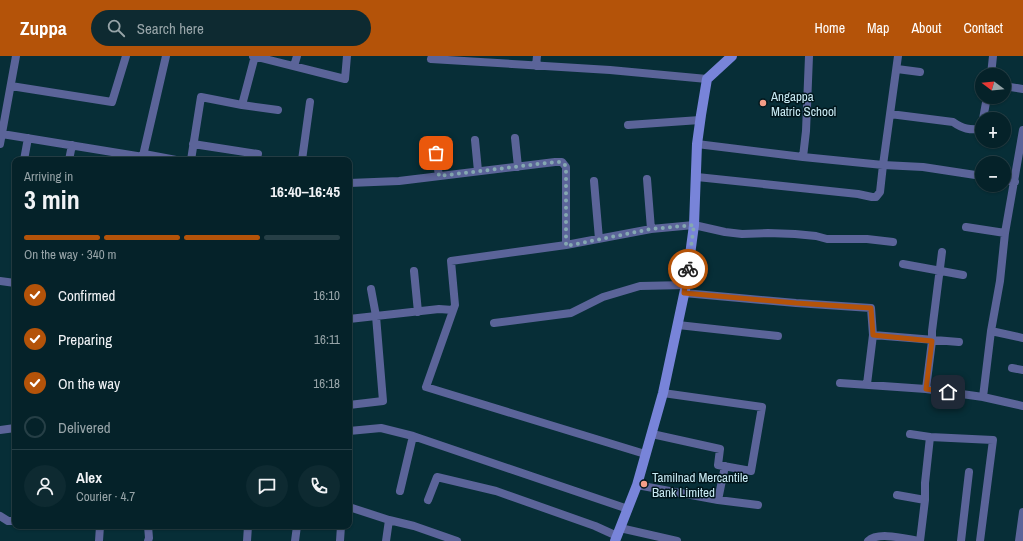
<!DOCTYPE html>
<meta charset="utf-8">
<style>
:root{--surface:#052229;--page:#0e2a31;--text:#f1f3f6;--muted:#97a4a8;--line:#263f46;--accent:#b45309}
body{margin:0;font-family:"Archivo Narrow",sans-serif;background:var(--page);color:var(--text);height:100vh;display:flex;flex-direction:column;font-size:15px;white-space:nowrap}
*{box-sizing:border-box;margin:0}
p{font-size:13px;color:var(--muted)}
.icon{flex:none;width:22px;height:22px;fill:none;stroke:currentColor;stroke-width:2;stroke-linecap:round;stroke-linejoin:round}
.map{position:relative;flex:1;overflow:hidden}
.panel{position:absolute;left:12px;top:101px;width:340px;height:372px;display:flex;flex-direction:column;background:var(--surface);border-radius:8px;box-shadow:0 1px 3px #0004,0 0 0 1px var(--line)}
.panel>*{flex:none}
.needle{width:26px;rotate:286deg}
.buttons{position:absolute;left:975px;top:12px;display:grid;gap:8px}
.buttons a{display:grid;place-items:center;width:36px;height:36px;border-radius:50%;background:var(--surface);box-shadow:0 1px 3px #0004,0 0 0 1px var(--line);font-size:20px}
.pin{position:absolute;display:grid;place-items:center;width:34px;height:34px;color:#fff;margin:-17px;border-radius:8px;box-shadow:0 2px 6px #0006}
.courier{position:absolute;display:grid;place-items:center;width:40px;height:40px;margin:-20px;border:3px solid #b45309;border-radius:50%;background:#fff;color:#222;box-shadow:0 1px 5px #0007}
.headline em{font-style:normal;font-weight:700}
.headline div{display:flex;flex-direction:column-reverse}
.headline{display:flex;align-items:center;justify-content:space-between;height:68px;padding:0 12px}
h1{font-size:26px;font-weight:700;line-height:30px}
.bar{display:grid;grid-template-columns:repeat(4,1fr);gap:6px 4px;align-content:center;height:48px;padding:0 12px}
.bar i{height:5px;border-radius:3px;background:var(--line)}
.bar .selected{background:var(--accent)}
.bar p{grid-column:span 4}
.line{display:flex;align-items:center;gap:10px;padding:0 12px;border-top:1px solid var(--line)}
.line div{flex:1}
.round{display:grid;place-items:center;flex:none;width:42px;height:42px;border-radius:21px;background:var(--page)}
ol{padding:0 12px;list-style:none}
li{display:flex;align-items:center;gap:12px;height:44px}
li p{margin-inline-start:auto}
li .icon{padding:4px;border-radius:50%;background:var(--accent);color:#fff;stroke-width:4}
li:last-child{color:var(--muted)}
li i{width:22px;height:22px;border:2px solid var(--line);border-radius:50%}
header{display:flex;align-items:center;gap:24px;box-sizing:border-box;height:56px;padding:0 20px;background:var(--accent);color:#fff}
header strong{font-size:19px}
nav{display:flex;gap:22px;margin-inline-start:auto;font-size:14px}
.search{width:280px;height:36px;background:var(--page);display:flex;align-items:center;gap:10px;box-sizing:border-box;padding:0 14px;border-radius:22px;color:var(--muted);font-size:15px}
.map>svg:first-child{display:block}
</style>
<header>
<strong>Zuppa</strong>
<div class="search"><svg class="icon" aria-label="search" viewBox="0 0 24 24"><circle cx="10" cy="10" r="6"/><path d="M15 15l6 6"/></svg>Search here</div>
<nav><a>Home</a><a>Map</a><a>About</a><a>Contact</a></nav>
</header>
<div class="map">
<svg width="1023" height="485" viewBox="0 0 1023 485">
<rect width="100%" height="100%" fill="#072e37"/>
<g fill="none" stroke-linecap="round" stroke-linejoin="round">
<path stroke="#5b6499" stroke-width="8" d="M253,0L345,23L347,0
M432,0L431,3L610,14L707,23
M294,10L297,0
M536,10L537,0
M897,13L920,16
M991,19L993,0
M11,30L112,46L126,0
M1004,30L1023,33
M242,49L278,54
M890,58L953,66C963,73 969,74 981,73L982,70
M983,63L987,41
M628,69L700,64
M2,78L143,101
M515,82L518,111
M475,84L478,115
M434,86L439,120
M0,88L16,0
M193,88L258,98
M697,88L803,101L883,109L923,111L982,120
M144,98L176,104
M803,101L806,75L809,0
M24,104L28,82
M69,104L72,89
M142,104L166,0
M191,104L201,41L242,49L255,0
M302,104L310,46
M697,121L858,138L872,141H876L880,136L883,109L898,0
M647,123L651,173
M1004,124L1015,126
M594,125L599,183
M349,127L399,125L555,106H562L566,111V189
M966,171L1005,177
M903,208L963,219
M414,215L418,256
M0,225L15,227
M684,237L796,247L871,252L873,279L959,286
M349,263L439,253L453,254
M494,267L571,257L603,241L640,230L686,229
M678,269L778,280
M991,275L1023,282
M1012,312L1023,314
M840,327L926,333L983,341L1023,350
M867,328L873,279
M926,333L932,285V275L942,196
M983,341L991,275L1000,225L1005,177L1023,74
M349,349L383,345L376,260L371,233
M0,374L15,372
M349,375L381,372L413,380L628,453
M652,378L720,393L718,409L751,415L762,351L663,337
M910,378L930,381L925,427V444L920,485
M930,381L993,384L980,485
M645,398L426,331L455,249L451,205L566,189L651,173L694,169L725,176L742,178L768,177L795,178L816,180L827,183H867L893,186
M637,429L718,444L758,449
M400,435L413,380
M897,439L925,444
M428,444L437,421L496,435L595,470L617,480
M718,444L725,410
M349,451L389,464L414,470L457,485
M0,460L8,465H15
M620,472L677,485
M99,485L100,470
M148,485L149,482L148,470
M247,485L248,470
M295,485L297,470
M340,485L341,470
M386,485L389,464
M868,485C878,475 906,483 919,485
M961,485L969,416
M1019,485L1023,456"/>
<path stroke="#7884d9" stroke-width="10" d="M615,485L637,429L663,337L686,229L694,169L697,88L701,59L707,23L732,0"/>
</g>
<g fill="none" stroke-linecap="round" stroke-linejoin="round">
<path stroke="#84a8b1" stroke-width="4" stroke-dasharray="0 7.2" d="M436,97L439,120L555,106H562L566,110V190L651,173L694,169L688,213"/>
<path stroke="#b45309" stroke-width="5" d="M688,213L684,237L796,247L871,252L873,279L932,285L926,333L948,336"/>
</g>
<g fill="#f49e87" stroke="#00161c" stroke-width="1.5">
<circle cx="763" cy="47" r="4"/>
<circle cx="644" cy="428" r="4"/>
</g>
<g text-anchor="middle" stroke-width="3" stroke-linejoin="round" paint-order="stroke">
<g font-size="13" fill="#c8eaf3" stroke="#00161c" text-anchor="start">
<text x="771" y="45">Angappa<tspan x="771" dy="15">Matric School</tspan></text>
<text x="652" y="426">Tamilnad Mercantile<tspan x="652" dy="15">Bank Limited</tspan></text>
</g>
</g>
</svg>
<div class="buttons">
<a><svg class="needle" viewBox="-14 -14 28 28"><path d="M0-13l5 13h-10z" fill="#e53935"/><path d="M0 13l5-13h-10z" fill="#97a4a8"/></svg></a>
<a>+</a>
<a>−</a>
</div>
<div class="pin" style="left:436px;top:97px;background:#ea580c"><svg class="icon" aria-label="bag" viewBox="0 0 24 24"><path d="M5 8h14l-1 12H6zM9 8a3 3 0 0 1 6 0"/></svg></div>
<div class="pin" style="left:948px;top:336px;background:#1f2937"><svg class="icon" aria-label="home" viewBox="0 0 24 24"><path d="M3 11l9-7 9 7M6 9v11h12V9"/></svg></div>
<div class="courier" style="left:688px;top:213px"><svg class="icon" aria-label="bike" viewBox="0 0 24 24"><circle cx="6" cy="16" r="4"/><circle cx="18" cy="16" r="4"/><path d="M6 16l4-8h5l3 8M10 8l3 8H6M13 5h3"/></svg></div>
<section class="panel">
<div class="headline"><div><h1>3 min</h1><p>Arriving in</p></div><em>16:40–16:45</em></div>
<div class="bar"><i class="selected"></i><i class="selected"></i><i class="selected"></i><i></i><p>On the way · 340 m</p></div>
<ol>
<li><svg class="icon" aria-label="check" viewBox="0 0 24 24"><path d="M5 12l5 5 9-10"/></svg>Confirmed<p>16:10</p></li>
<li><svg class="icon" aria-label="check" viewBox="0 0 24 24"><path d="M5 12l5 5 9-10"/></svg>Preparing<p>16:11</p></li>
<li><svg class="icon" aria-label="check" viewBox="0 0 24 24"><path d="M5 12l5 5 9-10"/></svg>On the way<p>16:18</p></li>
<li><i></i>Delivered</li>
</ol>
<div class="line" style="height:72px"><a class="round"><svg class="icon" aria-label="person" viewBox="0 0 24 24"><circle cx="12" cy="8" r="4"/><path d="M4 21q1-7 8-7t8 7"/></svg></a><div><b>Alex</b><p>Courier · 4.7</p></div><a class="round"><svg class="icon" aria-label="chat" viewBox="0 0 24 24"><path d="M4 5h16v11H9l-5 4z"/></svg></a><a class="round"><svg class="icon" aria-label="phone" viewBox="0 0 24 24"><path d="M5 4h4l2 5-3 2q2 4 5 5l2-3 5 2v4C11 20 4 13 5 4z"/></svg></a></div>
</section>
</div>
